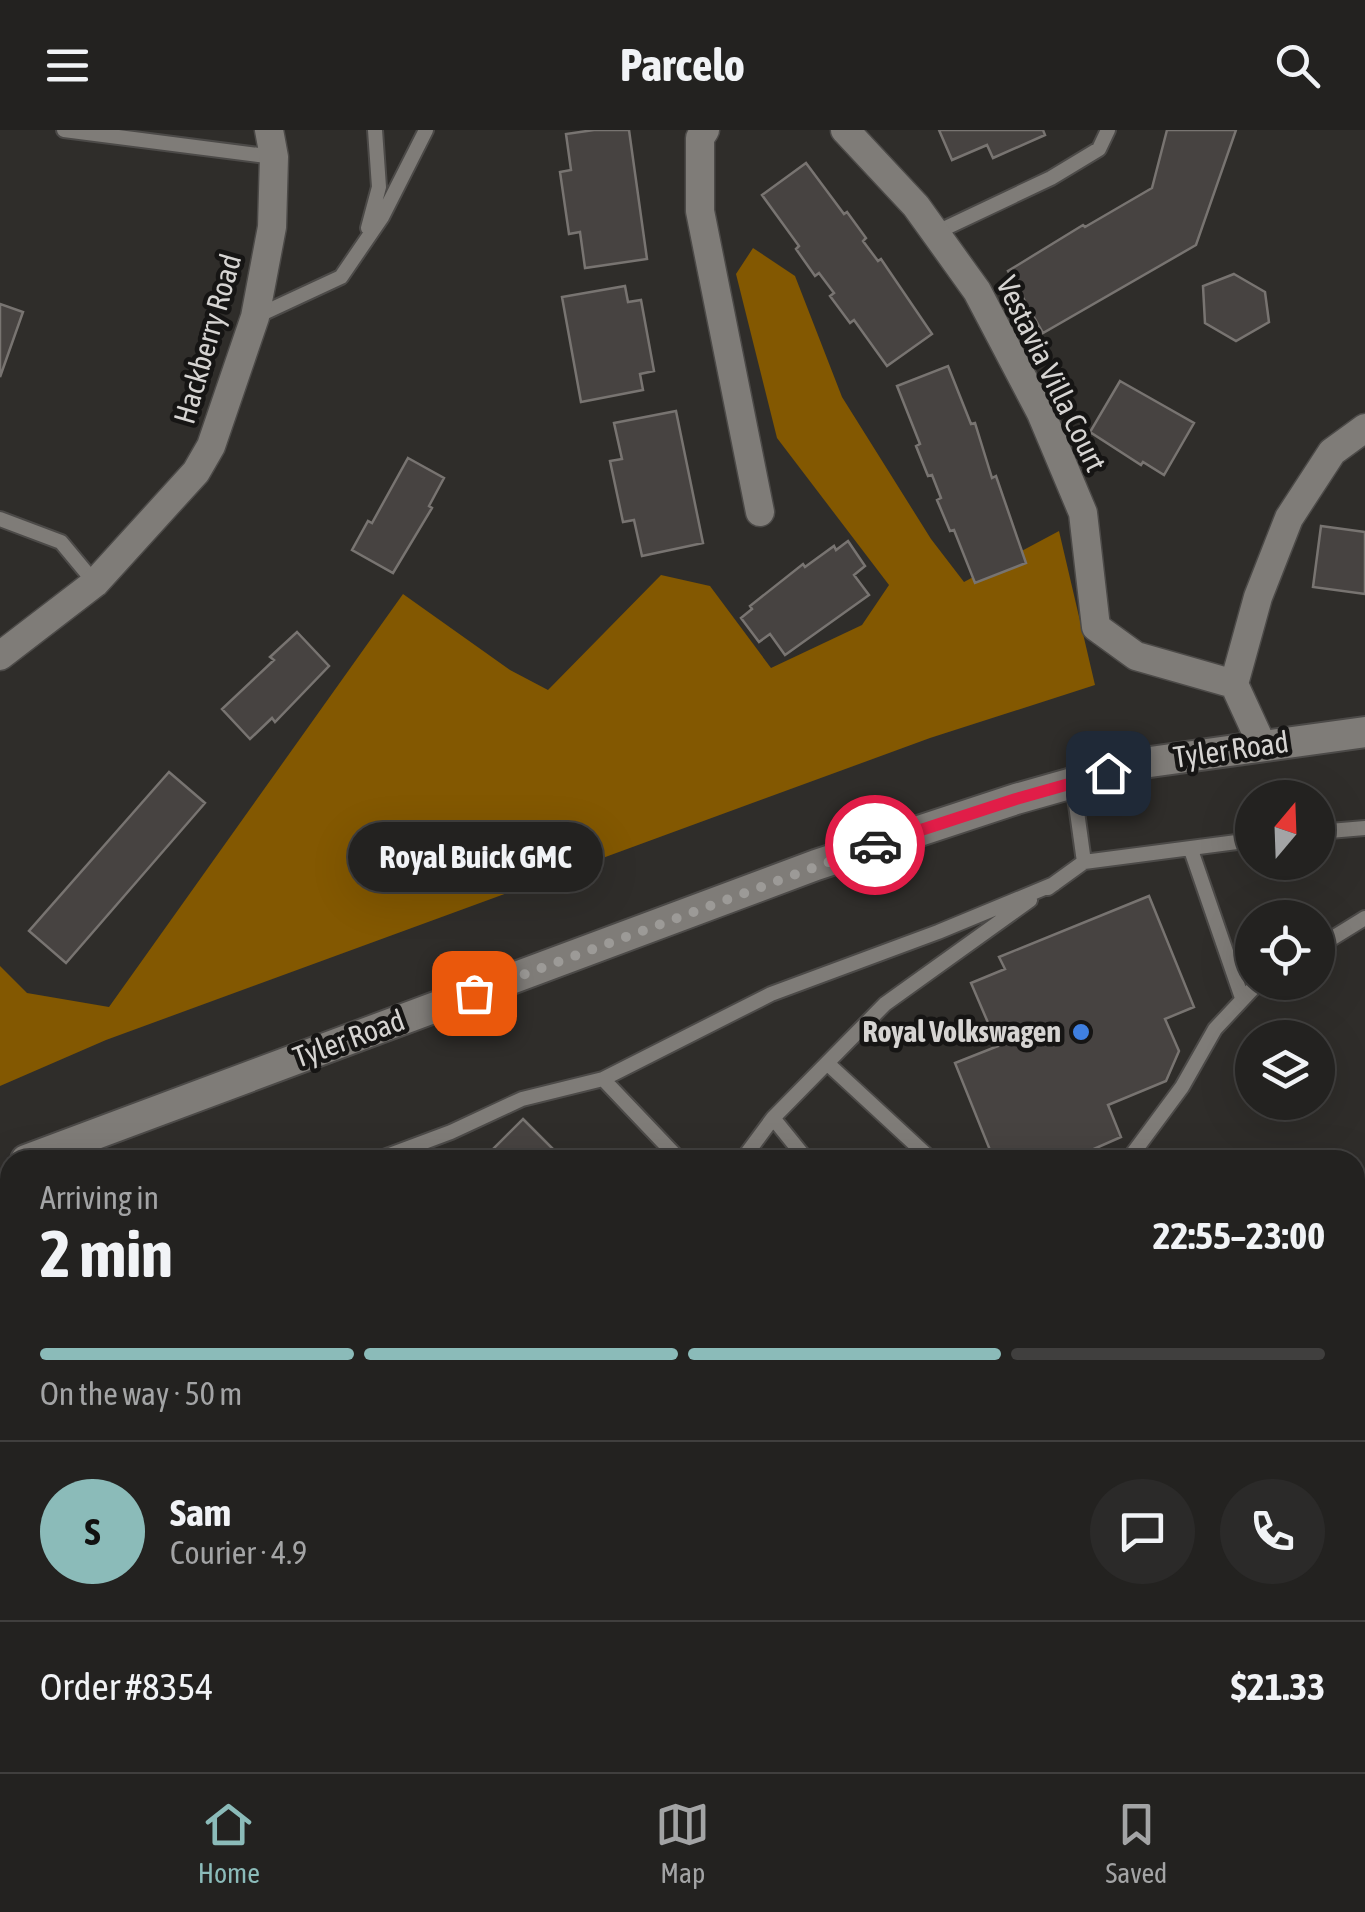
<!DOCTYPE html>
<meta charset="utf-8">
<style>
:root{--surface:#232220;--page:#2b2a29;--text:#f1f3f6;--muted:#a3a4a5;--line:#403f3e;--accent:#8bbbb9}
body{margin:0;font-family:"Asap Condensed",sans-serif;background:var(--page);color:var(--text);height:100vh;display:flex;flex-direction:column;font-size:38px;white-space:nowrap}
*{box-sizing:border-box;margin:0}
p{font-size:32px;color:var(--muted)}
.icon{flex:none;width:55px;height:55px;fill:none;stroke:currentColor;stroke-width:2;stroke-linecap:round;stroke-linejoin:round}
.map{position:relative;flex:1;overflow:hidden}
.panel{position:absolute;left:0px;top:1020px;width:1365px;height:622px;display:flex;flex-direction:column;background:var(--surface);border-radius:30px 30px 0 0;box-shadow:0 10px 40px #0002,0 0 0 2px var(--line)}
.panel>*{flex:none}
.needle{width:65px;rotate:19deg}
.buttons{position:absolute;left:1235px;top:650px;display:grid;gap:20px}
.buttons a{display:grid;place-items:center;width:100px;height:100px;border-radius:50%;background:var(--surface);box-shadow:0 10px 40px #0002,0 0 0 2px var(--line);font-size:50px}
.pin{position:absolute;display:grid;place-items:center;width:85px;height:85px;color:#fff;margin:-42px;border-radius:20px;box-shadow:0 5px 15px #0006}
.courier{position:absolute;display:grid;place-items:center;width:100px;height:100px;margin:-50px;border:8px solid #e11d48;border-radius:50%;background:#fff;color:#222;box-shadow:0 2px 12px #0007}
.bubble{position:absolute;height:70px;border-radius:35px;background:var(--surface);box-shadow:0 10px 40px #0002,0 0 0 2px var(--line);font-size:32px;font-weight:700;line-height:70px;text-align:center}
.head em{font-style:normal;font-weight:700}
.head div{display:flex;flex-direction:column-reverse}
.head{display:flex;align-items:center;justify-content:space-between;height:170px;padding:0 40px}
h1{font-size:65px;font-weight:700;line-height:75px}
.bar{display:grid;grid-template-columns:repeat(4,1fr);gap:15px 10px;align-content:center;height:120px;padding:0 40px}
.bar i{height:12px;border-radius:8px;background:var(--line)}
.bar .current{background:var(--accent)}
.bar p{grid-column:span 4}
.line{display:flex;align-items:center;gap:25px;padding:0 40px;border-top:2px solid var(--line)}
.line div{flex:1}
.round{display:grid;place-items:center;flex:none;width:105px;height:105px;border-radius:52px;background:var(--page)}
header{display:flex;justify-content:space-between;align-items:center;height:130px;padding:0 40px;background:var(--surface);font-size:45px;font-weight:700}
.tab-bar{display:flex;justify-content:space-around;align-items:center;height:140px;border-top:2px solid var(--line);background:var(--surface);font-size:28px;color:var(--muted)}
.tab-bar a{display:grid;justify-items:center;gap:5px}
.tab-bar .current{color:var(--accent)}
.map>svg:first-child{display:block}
</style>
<header><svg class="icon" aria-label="menu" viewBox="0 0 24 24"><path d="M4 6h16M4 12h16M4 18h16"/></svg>Parcelo<svg class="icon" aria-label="search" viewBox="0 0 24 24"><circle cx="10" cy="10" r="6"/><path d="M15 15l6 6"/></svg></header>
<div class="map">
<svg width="1365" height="1642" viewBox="0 0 1365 1642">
<rect width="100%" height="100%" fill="#2f2d2a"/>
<path fill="#835801" d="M753,118L795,146L842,267L931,409L964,452L1059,401L1095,555L930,608L106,910L0,956V836L27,863L109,877L403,464L510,540L548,560L661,445L710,456L771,538L862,495L889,455L777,308L736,144Z"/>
<path fill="#474341" stroke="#787471" stroke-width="2.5" d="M594,0H629L647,129L585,138L580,102L569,104L560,42L571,40L566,4Z
M939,0H1043L1045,5L993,28L987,15L952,30Z
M1167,0H1236L1196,115L1043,203L1008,141L1083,95L1085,97L1152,58Z
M806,33L844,84L847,82L866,108L863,111L878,131L881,129L932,204L887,236L854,190L850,193L830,166L834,163L819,143L815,146L796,119L799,116L762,65Z
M1234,144L1265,162L1269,192L1236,211L1205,193L1203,156Z
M625,156L628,172L641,170L654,241L640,244L643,260L581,272L562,167Z
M0,174L23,182L0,247Z
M948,236L971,294L975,293L992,348L996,346L1026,433L975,453L954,400L950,401L937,370L941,368L932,345L928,346L916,316L920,314L897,256Z
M1120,251L1194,293L1164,345L1143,332L1141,335L1090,302Z
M676,281L703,413L642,426L634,390L623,392L610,331L622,329L614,293Z
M408,328L444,348L429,376L432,378L393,443L352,420L368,391L372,393Z
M1321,396L1365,402V464L1313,457Z
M848,411L865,436L854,445L869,465L785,525L770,504L759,512L741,488L752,479L750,476L803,434L805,437L834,416L836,420Z
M297,502L329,536L275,592L272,588L250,609L222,579L274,530L270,527Z
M169,642L205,673L66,833L29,801Z
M1149,766L1194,877L1165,889L1179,921L1166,951L1108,975L1121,1007L1069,1030H994L955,933L998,916L971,853L1005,839L999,827Z
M523,989L564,1030H482Z
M1355,1039L1365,1042V1145L1362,1153H1355Z
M1171,1632H1257L1256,1642H1170Z"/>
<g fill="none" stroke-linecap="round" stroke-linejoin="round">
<g stroke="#4c4a48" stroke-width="18">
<path id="service" d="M64,0L274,27
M368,98L379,57L375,0
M935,103L1051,48L1099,19L1108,0
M255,187L341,147L382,87L426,0
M0,389L61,412L95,453
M1318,702L1365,698
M1191,720L1242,868
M1084,732L1252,710
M1048,758L1084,732L1073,653
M1318,817L1365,788
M827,933L932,1030
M376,1030L451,1002L522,969L603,949
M680,1030L603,949L771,864L938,802L1054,754
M742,1030L773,988
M807,1030L773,988L885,874L1030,770
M1128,1030L1182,957L1215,899L1259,852
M1355,1228H1365
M1355,1426L1365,1367
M1355,1607L1365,1609
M529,1632L538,1642
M888,1632L895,1642
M546,1642L556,1632
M687,1642L697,1632
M836,1642L847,1632
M1126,1642L1140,1632
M1318,1642L1320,1632"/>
</g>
<g stroke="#4c4a48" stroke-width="31">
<path id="minor" d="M705,0L700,8V81L760,382
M845,0L916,76L977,161L1041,283L1083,383L1096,497L1136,526L1234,554L1262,615
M0,526L95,453L196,342L211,316L255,187L272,97L274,27L269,0
M1234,554L1258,467L1289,388L1332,322L1365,298"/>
</g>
<g stroke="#4c4a48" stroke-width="34">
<path id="tertiary" d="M26,1030L816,735L1016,669L1143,633L1365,602"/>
</g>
<g stroke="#4c4a48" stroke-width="34">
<path id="motorway" d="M0,1493L10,1503
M0,1604L10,1614
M28,1632L38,1642
M138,1632L148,1642"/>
</g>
<use href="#service" stroke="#7f7c78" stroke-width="14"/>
<use href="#minor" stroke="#7f7c78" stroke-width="28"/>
<use href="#tertiary" stroke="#7f7c78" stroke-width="30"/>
<use href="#motorway" stroke="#a474ae" stroke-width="30"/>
</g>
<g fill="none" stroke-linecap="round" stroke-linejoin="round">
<path stroke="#9c9a97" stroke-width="10" stroke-dasharray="0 18" d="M474,863L875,715"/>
<path stroke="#e11d48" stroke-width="12" d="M875,715L1016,669L1108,643"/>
</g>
<circle fill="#3f7fe0" stroke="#161514" stroke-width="4" cx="1081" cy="902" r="10"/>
<g text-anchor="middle" stroke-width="9" stroke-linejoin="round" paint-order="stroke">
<g font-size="30" fill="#d6d4d2" stroke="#161514">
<text transform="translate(208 209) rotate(-74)" y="10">Hackberry Road</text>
<text transform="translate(1051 244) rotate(64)" y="10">Vestavia Villa Court</text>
<text transform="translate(1231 620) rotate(-8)" y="10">Tyler Road</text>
<text transform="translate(349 909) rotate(-20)" y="10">Tyler Road</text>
</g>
<g font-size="30" font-weight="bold" fill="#d6d4d2" stroke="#161514" text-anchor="end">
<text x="1061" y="912">Royal Volkswagen</text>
</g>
</g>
</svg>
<div class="buttons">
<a><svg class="needle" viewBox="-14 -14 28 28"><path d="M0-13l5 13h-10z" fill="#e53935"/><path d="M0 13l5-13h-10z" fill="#a3a4a5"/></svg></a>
<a><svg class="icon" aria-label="locate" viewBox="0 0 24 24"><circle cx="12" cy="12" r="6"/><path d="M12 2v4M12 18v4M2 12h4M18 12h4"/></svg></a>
<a><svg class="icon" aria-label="layers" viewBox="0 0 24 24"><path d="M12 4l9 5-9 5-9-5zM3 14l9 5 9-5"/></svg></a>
</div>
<div class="pin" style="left:474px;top:863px;background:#ea580c"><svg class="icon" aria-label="bag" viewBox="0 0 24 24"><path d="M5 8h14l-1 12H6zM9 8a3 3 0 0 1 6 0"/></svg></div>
<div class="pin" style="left:1108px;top:643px;background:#1f2937"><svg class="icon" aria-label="home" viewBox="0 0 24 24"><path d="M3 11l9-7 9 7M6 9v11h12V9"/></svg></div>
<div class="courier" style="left:875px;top:715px"><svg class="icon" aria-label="car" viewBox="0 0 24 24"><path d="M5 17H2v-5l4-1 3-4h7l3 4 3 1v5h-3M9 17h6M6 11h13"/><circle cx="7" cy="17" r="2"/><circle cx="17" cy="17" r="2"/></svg></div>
<div class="bubble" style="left:348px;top:692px;width:255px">Royal Buick GMC</div>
<section class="panel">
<div class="head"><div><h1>2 min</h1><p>Arriving in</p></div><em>22:55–23:00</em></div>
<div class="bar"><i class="current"></i><i class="current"></i><i class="current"></i><i></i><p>On the way · 50 m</p></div>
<div class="line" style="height:180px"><b class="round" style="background:var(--accent);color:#111">S</b><div><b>Sam</b><p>Courier · 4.9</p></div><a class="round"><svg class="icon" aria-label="chat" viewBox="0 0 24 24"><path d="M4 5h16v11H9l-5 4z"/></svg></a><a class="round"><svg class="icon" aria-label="phone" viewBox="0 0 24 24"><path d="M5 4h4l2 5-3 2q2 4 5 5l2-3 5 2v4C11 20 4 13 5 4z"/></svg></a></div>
<div class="line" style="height:130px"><div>Order #8354</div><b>$21.33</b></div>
</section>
</div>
<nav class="tab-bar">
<a class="current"><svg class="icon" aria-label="home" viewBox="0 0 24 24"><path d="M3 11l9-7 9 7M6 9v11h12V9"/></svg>Home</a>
<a><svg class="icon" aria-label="map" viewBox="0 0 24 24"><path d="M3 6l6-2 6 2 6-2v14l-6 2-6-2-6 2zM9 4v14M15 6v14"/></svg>Map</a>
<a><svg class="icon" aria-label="saved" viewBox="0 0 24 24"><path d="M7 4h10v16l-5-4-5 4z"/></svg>Saved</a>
</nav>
